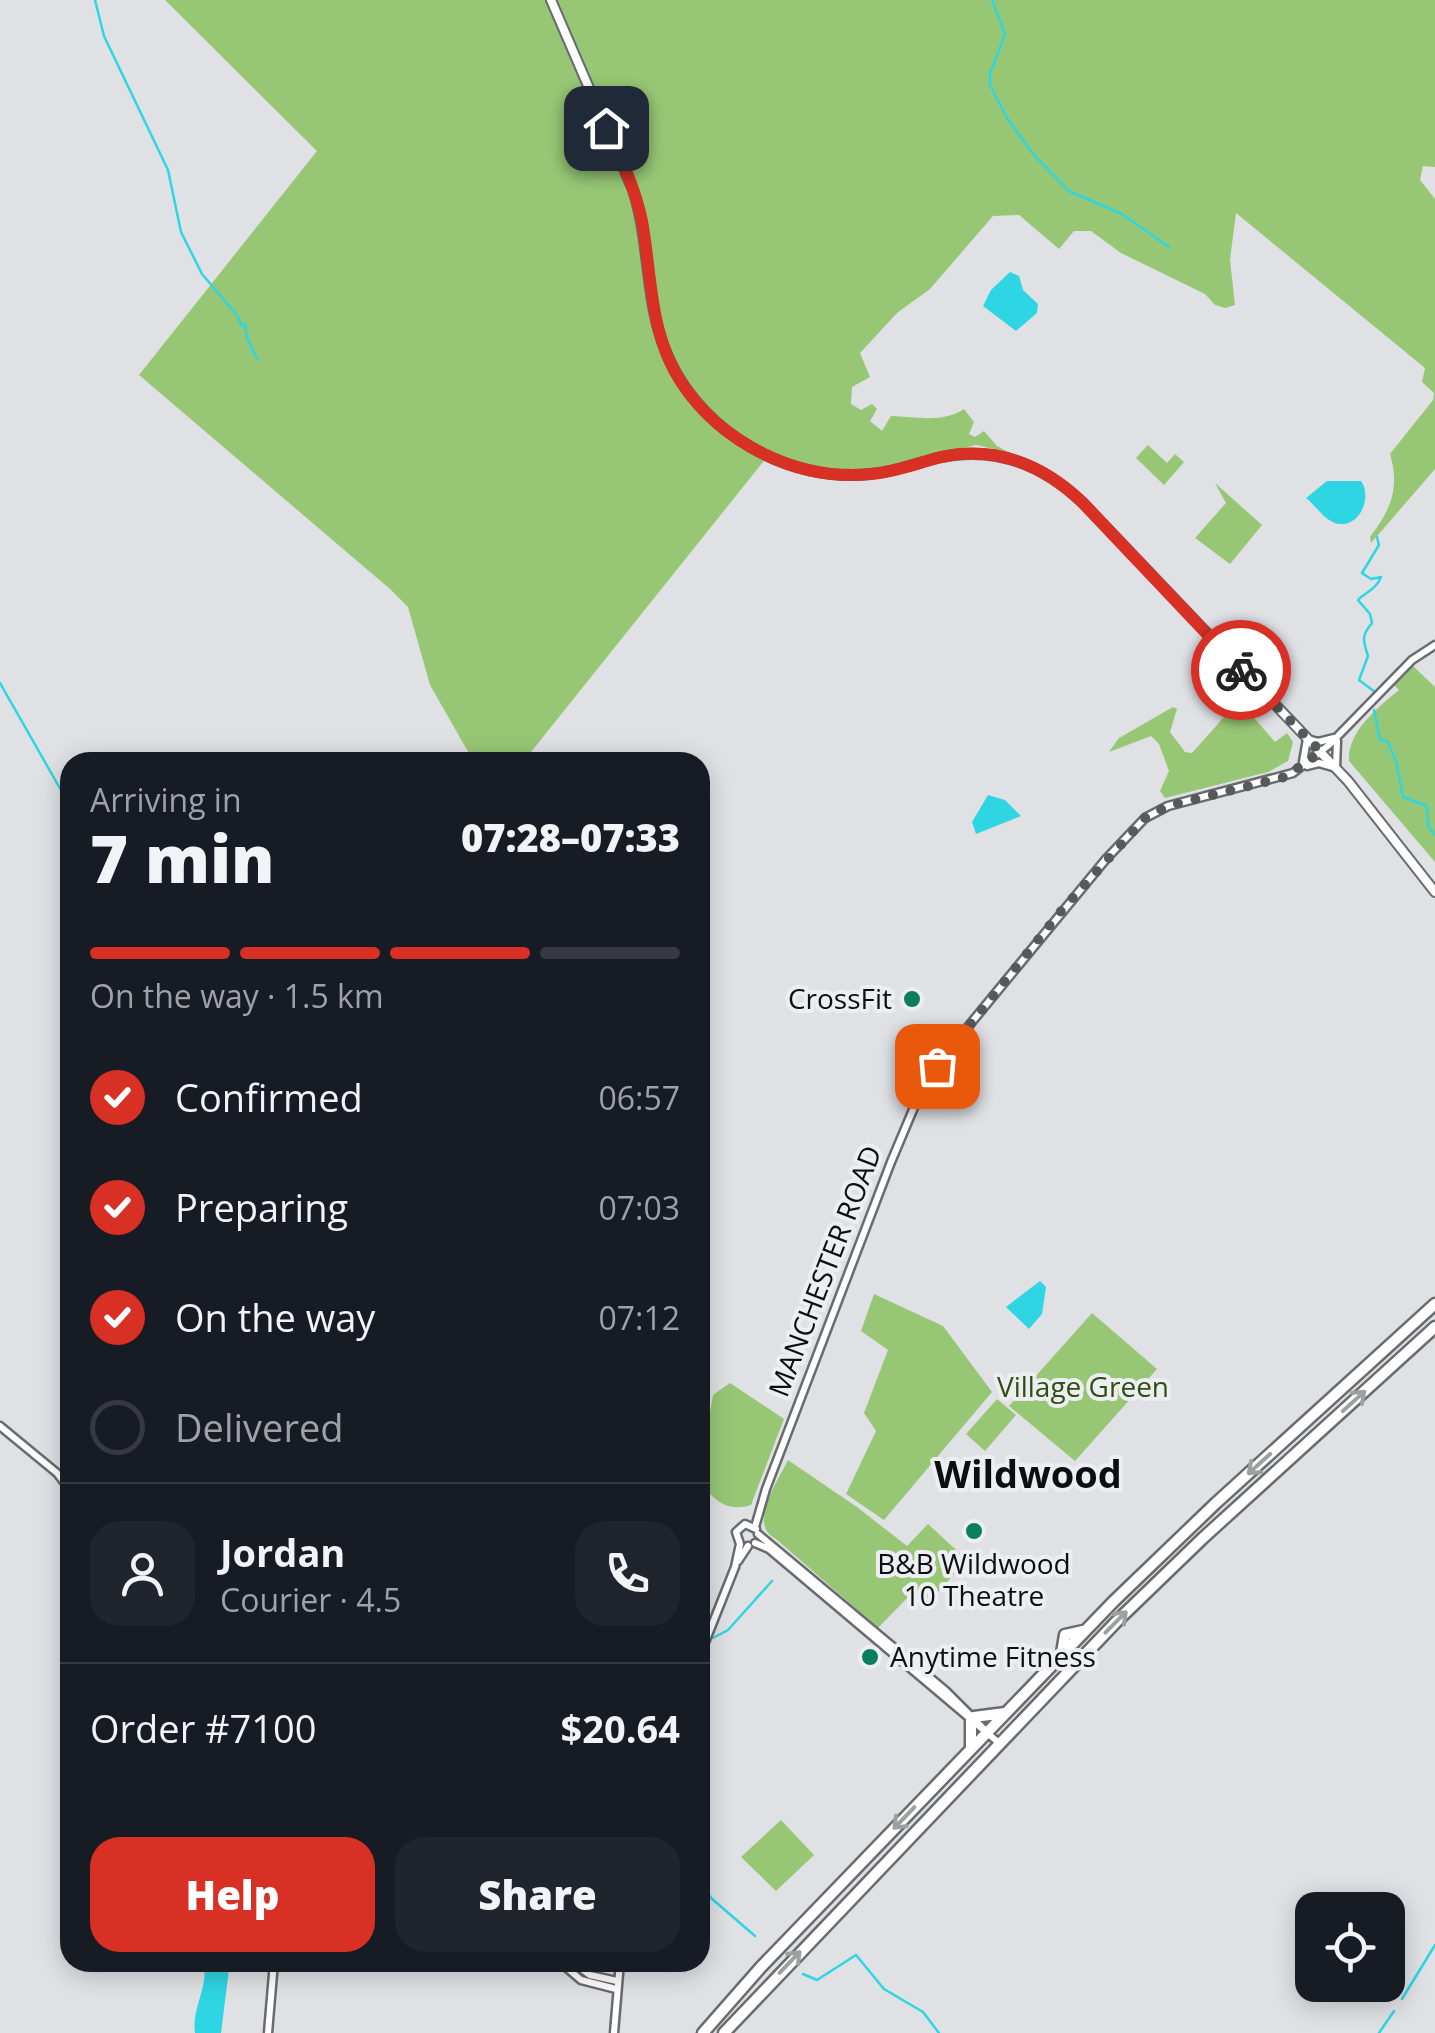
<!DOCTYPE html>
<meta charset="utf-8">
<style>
:root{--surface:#171b24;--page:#20242c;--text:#f1f3f6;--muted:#9ea1a6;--line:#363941;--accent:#d93025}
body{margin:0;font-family:"Open Sans",sans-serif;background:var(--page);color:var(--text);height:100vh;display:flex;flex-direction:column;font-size:38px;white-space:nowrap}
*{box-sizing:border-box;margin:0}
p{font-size:32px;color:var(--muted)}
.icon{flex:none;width:55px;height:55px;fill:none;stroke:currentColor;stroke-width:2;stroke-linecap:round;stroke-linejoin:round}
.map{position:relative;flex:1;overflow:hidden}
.drawer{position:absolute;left:60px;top:752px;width:650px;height:1220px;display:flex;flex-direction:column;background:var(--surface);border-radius:30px;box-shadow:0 5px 25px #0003}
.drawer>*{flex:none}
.buttons{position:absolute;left:1295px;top:1892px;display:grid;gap:20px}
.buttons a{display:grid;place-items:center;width:110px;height:110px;border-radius:20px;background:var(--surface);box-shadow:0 5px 25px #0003;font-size:50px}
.pin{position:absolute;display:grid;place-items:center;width:85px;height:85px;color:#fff;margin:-42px;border-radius:20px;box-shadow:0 5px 15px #0006}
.courier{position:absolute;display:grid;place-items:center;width:100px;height:100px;margin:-50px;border:8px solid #d93025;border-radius:50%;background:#fff;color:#222;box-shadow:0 2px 12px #0007}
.overview em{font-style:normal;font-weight:800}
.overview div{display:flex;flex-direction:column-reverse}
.overview{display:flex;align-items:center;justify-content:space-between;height:170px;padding:0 30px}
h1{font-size:65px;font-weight:800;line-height:75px}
.bar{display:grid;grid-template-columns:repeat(4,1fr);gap:15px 10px;align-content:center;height:120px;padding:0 30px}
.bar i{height:12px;border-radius:8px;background:var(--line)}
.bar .selected{background:var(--accent)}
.bar p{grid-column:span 4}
.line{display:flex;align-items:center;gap:25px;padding:0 30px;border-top:2px solid var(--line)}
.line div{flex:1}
.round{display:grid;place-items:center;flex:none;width:105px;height:105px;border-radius:30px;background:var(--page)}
ol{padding:0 30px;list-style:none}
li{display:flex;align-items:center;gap:30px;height:110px}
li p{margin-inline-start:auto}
li .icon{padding:10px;border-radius:50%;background:var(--accent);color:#fff;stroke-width:4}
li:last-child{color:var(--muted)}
li i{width:55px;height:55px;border:5px solid var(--line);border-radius:50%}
.button{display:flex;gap:20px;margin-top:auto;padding:20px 30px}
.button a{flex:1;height:115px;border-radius:30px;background:var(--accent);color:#fff;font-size:40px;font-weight:800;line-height:115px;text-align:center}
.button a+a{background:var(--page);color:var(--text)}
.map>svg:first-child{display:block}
</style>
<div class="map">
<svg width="1435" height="2033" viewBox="0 0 1435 2033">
<rect width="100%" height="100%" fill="#dfe1e5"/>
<path fill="#97c775" d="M165,0H1435V167L1423,166L1420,180L1435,199V469L1371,543L1370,537C1391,510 1400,487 1390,454L1433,400L1434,393L1422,382L1425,368L1236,213L1230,260L1235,305L1225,308L1215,305L1205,294L1121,253L1091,231H1074L1059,249L1019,215L993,216L930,289L897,313L860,353L870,377L852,387L851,404L861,410L872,404L877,409L870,421L882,431L891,416C917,417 943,423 964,409L974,422L969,434L975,437L984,431L997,446L1010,453L976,445L861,471L805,465L771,452L523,762H474L430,685L408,607L390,589L139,375L317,151Z
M1148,445L1167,463L1175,454L1184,462L1164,485L1136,458Z
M1215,483L1262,525L1230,564L1195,538L1226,503Z
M1412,665L1435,687V862L1349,761C1347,732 1378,707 1399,690L1393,684Z
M1242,690L1250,697L1249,712L1275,742L1287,733L1293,742L1288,761L1268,772L1165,798L1160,791L1169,771L1159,744L1151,736L1109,752L1119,738L1173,707L1177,709L1170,732L1185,752L1192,753L1233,707Z
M874,1294L943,1326L992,1392L884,1520L846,1494L876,1431L864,1413L888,1350L861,1331Z
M1092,1313L1157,1369L1075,1461L1009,1406Z
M730,1383L784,1419L751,1505C728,1512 716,1502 702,1485L705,1470L703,1453L713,1395Z
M997,1399L1016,1415L985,1451L966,1434Z
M788,1460L857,1507L907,1546L928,1524L967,1560L929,1602L923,1596L917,1600L910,1595L878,1628L776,1539C747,1524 777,1483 788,1460Z
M781,1820L814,1855L776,1891L741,1857Z"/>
<path fill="#2ed5e3" d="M1010,272L1019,276L1023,290L1038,304L1037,313L1016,331L983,306L991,290Z
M1327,481H1361C1372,496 1361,526 1340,524C1325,523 1317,506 1306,498Z
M988,795L1005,800L1021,816L976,834L972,822Z
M1040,1281L1046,1287L1042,1314L1029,1329L1006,1307Z
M203,1963H227L229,1969L221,2033H195C191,2009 210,1984 203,1963Z"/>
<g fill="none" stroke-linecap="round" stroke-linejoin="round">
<path stroke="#2ed5e3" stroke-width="2.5" d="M95,0L104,36L168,170L181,232L202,274L237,315L241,325L245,324L247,338L257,359
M992,0L1005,34L990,74V85L1007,118L1033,154L1069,191L1122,214L1169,247
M0,683L70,806
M1375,692L1359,680L1368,656C1363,640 1361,636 1372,623L1370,614L1358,600C1364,593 1376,590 1381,577L1371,579L1362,573L1379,545L1377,537
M1374,710L1380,740L1387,741L1396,761L1403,797L1427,806L1428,826L1435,835
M700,1638H701
M713,1638L728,1630L772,1581
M700,1880L711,1898L755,1936
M803,1974L817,1980L856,1955L884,1989L923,2012L939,2033
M1402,1999L1435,1945
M1379,2033L1394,2011"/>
<g stroke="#696b6f" stroke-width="11">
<path id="secondary" d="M1303,762L1307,739L1318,742L1334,738
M1307,766L1319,763L1333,767
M1336,768L1337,741
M0,1426L57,1473L70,1490
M755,1527L766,1489L891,1162L915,1105L948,1051L1106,859L1145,818L1168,806L1293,773L1329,745L1412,660L1435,645
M758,1534L946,1691L986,1731
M755,1543L769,1549L999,1743
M738,1561L748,1546
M700,1655L735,1567L740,1544L736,1532L745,1524L756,1529
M560,1962L581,1980L616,1989
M572,1962L590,1975L617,1981
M268,2033L274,1962
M614,2033L620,1962"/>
</g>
<g stroke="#696b6f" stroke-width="12">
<path id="primary" d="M551,0L633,190C651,246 644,308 670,361C704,434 790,483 870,474C893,472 915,464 937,458C993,445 1042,464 1083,503L1348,781L1435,892"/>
</g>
<g stroke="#696b6f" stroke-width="15">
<path id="highway" d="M1062,1653L1065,1635L1083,1631
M974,1717L1005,1713
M971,1721V1748
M703,2033L761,1967L1114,1601L1216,1503L1435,1304
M724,2033L1117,1621L1203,1538L1435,1327"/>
</g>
<use href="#secondary" stroke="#fff" stroke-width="6"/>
<use href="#primary" stroke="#fff" stroke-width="8"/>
<use href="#highway" stroke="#fff" stroke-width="10"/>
</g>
<defs><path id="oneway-shaft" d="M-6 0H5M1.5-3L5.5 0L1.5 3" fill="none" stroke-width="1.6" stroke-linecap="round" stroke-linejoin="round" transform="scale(2.5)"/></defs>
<g stroke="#9e9f9f">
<use href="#oneway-shaft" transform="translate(1354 1401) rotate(-42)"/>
<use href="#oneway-shaft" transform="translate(1259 1464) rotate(138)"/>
<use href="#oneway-shaft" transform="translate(1116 1622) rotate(-45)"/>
<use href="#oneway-shaft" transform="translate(904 1818) rotate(134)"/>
<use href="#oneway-shaft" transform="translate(790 1962) rotate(-46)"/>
</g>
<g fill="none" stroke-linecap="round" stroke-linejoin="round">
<path stroke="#56585a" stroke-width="10" stroke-dasharray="0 18" d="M937,1066L1062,910L1145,818L1168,806L1285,777L1321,752L1241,670"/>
<path stroke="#d93025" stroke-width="12" d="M606,128C621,158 635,188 642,221C652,276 649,333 681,382C721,443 798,482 871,474C894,472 915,464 937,458C993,444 1043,464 1083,503L1241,670"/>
</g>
<g fill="#097f5d" stroke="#eceef2" stroke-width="4">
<circle cx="912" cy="999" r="10"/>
<circle cx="974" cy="1531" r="10"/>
<circle cx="870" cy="1657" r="10"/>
</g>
<g text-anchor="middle" stroke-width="8" stroke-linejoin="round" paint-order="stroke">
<g font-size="28" fill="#0d0e0f" stroke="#eceef2" text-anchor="end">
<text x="892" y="1009">CrossFit</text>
<text x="974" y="1574" text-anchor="middle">B&amp;B Wildwood<tspan x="974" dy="32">10 Theatre</tspan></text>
<text x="890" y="1667" text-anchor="start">Anytime Fitness</text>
</g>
<g font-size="28" fill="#0d0e0f" stroke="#eceef2">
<text transform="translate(825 1271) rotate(-69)" y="10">MANCHESTER ROAD</text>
</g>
<g font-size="28" fill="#2f4f12" stroke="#eceef2">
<text x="1083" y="1397">Village Green</text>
</g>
<g font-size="38" font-weight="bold" fill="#0d0e0f" stroke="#eceef2">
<text x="1028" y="1488">Wildwood</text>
</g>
</g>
</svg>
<div class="buttons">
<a><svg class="icon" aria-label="locate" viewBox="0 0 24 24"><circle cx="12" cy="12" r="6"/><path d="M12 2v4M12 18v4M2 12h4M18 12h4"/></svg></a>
</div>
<div class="pin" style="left:937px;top:1066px;background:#ea580c"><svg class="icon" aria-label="bag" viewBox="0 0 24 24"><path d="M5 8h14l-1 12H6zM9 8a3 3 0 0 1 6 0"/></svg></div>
<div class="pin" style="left:606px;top:128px;background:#1f2937"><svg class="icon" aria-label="home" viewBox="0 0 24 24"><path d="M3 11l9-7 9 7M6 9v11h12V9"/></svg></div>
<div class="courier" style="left:1241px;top:670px"><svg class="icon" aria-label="bike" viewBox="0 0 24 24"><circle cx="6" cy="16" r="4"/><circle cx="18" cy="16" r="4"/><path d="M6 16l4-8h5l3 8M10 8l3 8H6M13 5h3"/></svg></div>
<section class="drawer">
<div class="overview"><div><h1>7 min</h1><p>Arriving in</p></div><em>07:28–07:33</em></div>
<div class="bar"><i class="selected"></i><i class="selected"></i><i class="selected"></i><i></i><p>On the way · 1.5 km</p></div>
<ol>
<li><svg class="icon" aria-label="check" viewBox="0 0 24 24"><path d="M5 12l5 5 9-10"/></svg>Confirmed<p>06:57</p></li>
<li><svg class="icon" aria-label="check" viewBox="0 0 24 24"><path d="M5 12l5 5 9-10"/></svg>Preparing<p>07:03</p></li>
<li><svg class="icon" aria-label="check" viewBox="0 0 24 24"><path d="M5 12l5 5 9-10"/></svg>On the way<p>07:12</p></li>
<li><i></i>Delivered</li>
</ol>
<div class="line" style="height:180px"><a class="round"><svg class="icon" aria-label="person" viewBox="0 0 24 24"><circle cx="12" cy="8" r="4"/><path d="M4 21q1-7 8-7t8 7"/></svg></a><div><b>Jordan</b><p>Courier · 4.5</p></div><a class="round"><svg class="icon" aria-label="phone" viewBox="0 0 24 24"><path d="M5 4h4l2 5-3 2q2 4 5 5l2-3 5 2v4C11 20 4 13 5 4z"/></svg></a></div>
<div class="line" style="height:130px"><div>Order #7100</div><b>$20.64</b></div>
<div class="button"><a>Help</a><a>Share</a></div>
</section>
</div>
